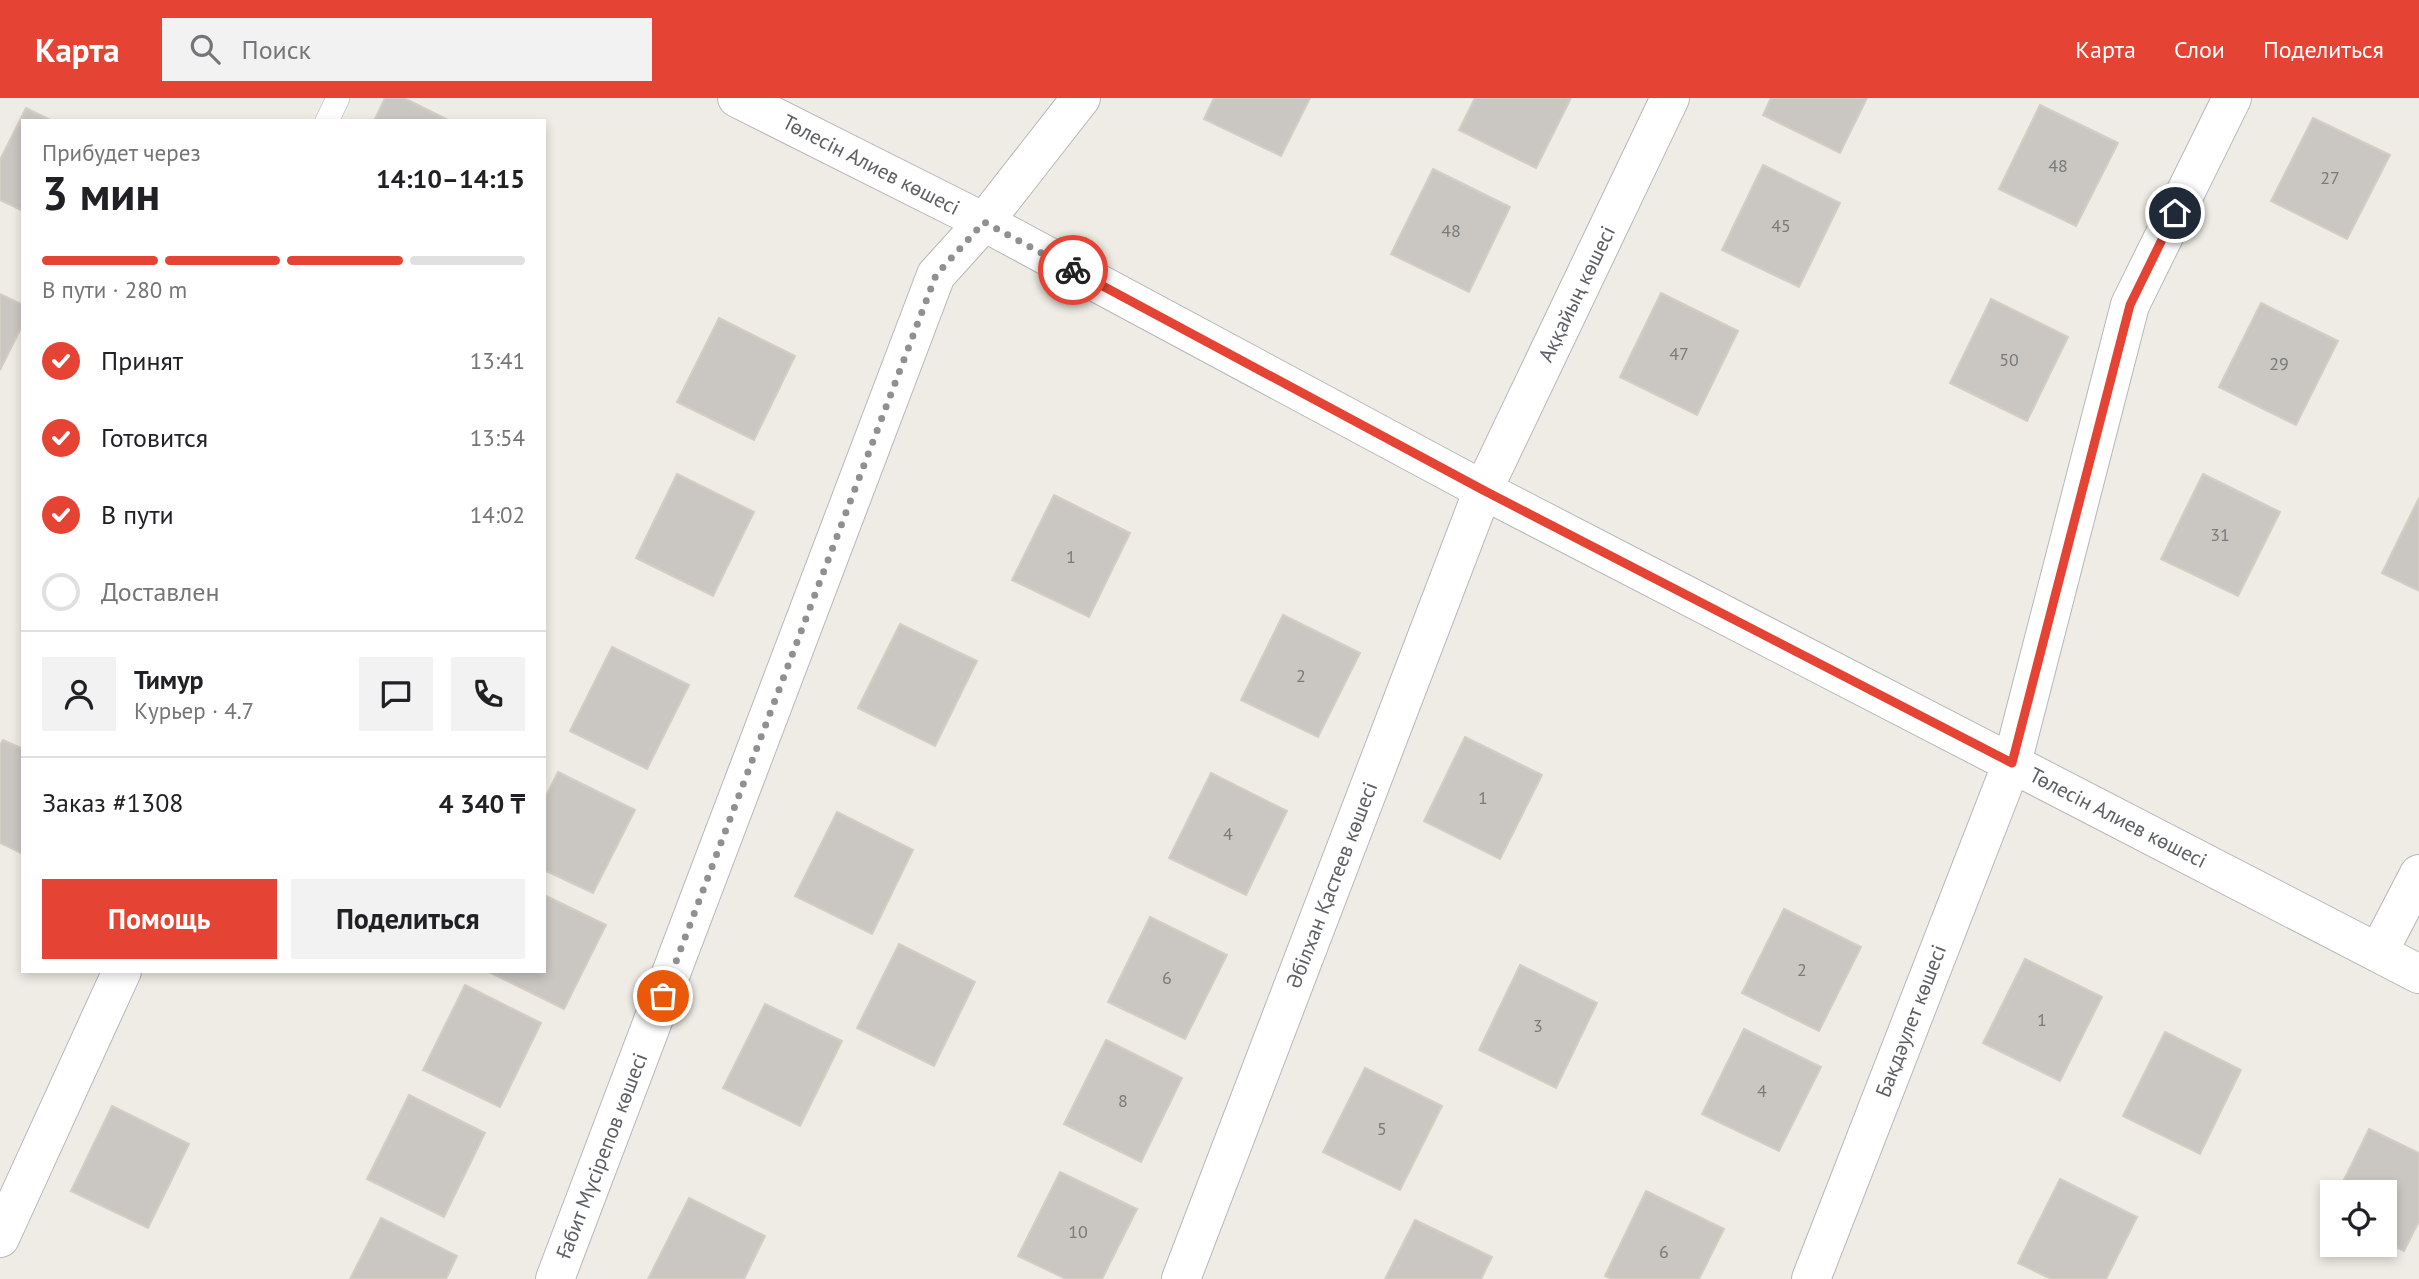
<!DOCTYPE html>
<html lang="ru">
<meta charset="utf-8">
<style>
:root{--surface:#fff;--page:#f2f2f2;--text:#202124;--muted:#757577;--line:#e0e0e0;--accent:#e54434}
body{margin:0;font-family:"PT Sans",sans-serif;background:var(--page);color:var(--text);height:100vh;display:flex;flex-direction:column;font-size:26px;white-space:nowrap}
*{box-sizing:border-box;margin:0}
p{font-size:23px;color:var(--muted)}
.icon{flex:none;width:38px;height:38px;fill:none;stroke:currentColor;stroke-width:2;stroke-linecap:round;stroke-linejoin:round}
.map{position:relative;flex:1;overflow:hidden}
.drawer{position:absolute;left:21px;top:21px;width:525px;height:854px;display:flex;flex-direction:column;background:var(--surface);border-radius:0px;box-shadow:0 4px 10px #0003}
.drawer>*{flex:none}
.tools{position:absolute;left:2320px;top:1082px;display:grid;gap:14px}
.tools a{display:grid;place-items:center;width:77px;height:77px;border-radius:0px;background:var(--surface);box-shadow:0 4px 10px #0003;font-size:35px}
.pin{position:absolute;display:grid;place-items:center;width:60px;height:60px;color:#fff;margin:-30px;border:4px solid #fff;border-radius:50%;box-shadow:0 2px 7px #0007}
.courier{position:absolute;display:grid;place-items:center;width:70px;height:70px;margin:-35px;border:5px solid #e54434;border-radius:50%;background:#fff;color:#222;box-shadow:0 2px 9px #0007}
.overview em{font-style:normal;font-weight:800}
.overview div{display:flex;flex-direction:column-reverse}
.overview{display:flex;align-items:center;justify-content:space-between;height:119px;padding:0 21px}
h1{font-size:46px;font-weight:800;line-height:52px}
.bar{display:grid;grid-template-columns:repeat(4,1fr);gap:10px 7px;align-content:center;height:84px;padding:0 21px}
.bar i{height:9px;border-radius:5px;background:var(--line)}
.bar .current{background:var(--accent)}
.bar p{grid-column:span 4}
.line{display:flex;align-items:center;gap:18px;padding:0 21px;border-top:2px solid var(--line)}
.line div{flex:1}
.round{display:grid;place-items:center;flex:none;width:74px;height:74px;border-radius:0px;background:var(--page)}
ol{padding:0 21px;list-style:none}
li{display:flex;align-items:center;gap:21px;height:77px}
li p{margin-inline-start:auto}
li .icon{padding:7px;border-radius:50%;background:var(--accent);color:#fff;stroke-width:4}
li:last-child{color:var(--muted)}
li i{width:38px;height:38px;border:4px solid var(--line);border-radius:50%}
.button{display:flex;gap:14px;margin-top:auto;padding:14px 21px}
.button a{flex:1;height:80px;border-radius:0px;background:var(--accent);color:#fff;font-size:28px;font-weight:800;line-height:80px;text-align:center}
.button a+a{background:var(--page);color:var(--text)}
header{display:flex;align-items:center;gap:42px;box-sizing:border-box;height:98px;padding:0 35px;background:var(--accent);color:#fff}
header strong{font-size:33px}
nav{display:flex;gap:38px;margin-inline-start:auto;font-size:24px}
.search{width:490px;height:63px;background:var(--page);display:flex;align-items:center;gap:18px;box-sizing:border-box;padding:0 24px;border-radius:0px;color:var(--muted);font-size:26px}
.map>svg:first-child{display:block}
</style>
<header>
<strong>Карта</strong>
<div class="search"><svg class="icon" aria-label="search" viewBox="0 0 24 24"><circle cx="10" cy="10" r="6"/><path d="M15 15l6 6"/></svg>Поиск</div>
<nav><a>Карта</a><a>Слои</a><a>Поделиться</a></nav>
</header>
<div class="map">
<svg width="2419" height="1181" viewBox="0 0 2419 1181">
<rect width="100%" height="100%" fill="#eeece4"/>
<path fill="#cac7c2" stroke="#d3cec3" stroke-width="2" d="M385,0H404L450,23H374Z
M1214,0H1310L1281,58L1204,21Z
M1475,0H1571L1536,70L1459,32Z
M1771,0H1867L1840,55L1763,17Z
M2040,7L2118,45L2076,128L1999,91Z
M26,10L52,23H23V113L0,102V62Z
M2313,20L2390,57L2347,141L2271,103Z
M1763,67L1840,105L1799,189L1722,152Z
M1433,71L1510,109L1469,194L1391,156Z
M1661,195L1738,233L1697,317L1620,279Z
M0,196L23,207V226L0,272Z
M1991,201L2068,239L2027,323L1950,285Z
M2261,205L2338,243L2296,327L2219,289Z
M719,220L795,258L754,342L677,304Z
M677,376L754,414L713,498L636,460Z
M2203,376L2280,414L2238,498L2161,461Z
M1054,397L1130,435L1089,519L1012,482Z
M2419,400V493L2382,475Z
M1283,517L1360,555L1318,639L1241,602Z
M900,526L977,563L935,648L858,610Z
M612,549L689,587L647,671L570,633Z
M1465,639L1542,677L1500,761L1424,723Z
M3,642L23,651V756L0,745V647Z
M558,674L635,712L593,795L544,772V702Z
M1211,675L1287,713L1246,797L1169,760Z
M837,714L913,752L872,836L795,798Z
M544,797L606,827L564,911L487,873H544Z
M1784,811L1861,849L1819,933L1742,895Z
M1150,819L1227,857L1185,941L1108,904Z
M899,846L975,884L934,968L857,930Z
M2025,861L2102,899L2060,983L1983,945Z
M1520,867L1597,905L1556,990L1479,952Z
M465,887L541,925L500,1009L423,972Z
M765,906L842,943L800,1028L723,990Z
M1744,931L1821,969L1779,1053L1702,1016Z
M2165,934L2241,972L2200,1056L2123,1018Z
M1106,942L1182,980L1141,1064L1064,1026Z
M1365,970L1442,1008L1400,1092L1323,1054Z
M409,997L485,1035L444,1119L367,1081Z
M112,1008L189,1046L148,1130L71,1093Z
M2369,1031L2419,1055V1123L2404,1153L2385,1144V1094H2338Z
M1060,1074L1137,1111L1102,1181H1066L1018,1158Z
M2060,1081L2137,1119L2106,1181H2051L2018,1165Z
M1646,1093L1724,1131L1699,1181H1612L1605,1178Z
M689,1100L765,1138L744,1181H648Z
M381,1120L457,1158L446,1181H350Z
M1415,1122L1492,1159L1481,1181H1385Z"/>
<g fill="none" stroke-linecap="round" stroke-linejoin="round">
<g stroke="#b5b7bb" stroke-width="24">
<path id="lane" d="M327,23L338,0"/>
</g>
<g stroke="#b5b7bb" stroke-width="40">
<path id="street" d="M737,0L984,124L1483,392L2419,876
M2378,855L2419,776
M0,1140L122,873
M555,1181L936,177L984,124L1081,0
M1181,1181L1483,392L1670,0
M1811,1181L2012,665L2130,207L2232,0"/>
</g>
<use href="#lane" stroke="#fff" stroke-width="23"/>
<use href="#street" stroke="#fff" stroke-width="38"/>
</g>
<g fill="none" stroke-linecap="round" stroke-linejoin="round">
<path stroke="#8f9191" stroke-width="7" stroke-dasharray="0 12.6" d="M663,898L936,177L984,124L1073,172"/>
<path stroke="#e54434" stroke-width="9" d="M1073,172L1483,392L2012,665L2130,207L2175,115"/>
</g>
<g text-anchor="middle" stroke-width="6" stroke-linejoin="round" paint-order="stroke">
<g font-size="18" fill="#787a7c">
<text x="2058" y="74">48</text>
<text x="2330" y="86">27</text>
<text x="1781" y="134">45</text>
<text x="1451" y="139">48</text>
<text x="1679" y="262">47</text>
<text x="2009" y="268">50</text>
<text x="2279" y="272">29</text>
<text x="2220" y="443">31</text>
<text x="1071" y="465">1</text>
<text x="1301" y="584">2</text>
<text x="1483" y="706">1</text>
<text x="1228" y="742">4</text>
<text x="1802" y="878">2</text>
<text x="1167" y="886">6</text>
<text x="2042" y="928">1</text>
<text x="1538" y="934">3</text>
<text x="1762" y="999">4</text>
<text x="1123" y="1009">8</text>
<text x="1382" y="1037">5</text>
<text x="1078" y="1140">10</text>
<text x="1664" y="1160">6</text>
</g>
<g font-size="21" fill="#5c6065" stroke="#fff">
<text transform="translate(871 67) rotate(27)" y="7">Төлесін Алиев көшесі</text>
<text transform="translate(1577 196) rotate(-64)" y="7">Аққайың көшесі</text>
<text transform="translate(2118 720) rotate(27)" y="7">Төлесін Алиев көшесі</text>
<text transform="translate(1332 787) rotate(-69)" y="7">Әбілхан Қастеев көшесi</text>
<text transform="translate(1911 923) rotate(-69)" y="7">Бақдәулет көшесi</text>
<text transform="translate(602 1058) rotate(-69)" y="7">Ғабит Мүсірепов көшесi</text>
</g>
</g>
</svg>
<div class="tools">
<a><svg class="icon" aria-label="locate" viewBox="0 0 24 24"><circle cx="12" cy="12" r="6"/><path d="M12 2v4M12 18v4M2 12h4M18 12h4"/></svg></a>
</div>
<div class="pin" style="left:663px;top:898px;background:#ea580c"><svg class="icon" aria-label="bag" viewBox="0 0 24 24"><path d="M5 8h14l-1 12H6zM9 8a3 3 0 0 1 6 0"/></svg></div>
<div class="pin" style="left:2175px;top:115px;background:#1f2937"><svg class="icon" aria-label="home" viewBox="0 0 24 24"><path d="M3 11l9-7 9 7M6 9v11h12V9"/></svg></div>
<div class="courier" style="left:1073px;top:172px"><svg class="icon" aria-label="bike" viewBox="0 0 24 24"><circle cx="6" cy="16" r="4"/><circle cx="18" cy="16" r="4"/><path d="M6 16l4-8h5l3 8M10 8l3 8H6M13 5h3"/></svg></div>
<section class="drawer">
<div class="overview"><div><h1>3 мин</h1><p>Прибудет через</p></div><em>14:10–14:15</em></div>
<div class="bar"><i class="current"></i><i class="current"></i><i class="current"></i><i></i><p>В пути · 280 m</p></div>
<ol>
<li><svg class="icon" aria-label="check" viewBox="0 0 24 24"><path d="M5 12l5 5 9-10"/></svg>Принят<p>13:41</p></li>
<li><svg class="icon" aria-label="check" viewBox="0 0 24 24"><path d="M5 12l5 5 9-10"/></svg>Готовится<p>13:54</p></li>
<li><svg class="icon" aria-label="check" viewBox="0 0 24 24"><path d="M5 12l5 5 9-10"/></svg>В пути<p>14:02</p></li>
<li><i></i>Доставлен</li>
</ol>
<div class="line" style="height:126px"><a class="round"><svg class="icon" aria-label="person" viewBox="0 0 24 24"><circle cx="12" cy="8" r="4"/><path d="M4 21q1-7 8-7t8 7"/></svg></a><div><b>Тимур</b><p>Курьер · 4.7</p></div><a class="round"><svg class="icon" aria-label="chat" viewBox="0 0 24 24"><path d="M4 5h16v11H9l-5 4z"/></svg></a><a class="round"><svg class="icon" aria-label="phone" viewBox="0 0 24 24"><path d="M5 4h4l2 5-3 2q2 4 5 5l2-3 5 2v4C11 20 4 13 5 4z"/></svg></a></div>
<div class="line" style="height:91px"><div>Заказ #1308</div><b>4 340 ₸</b></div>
<div class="button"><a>Помощь</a><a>Поделиться</a></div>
</section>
</div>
